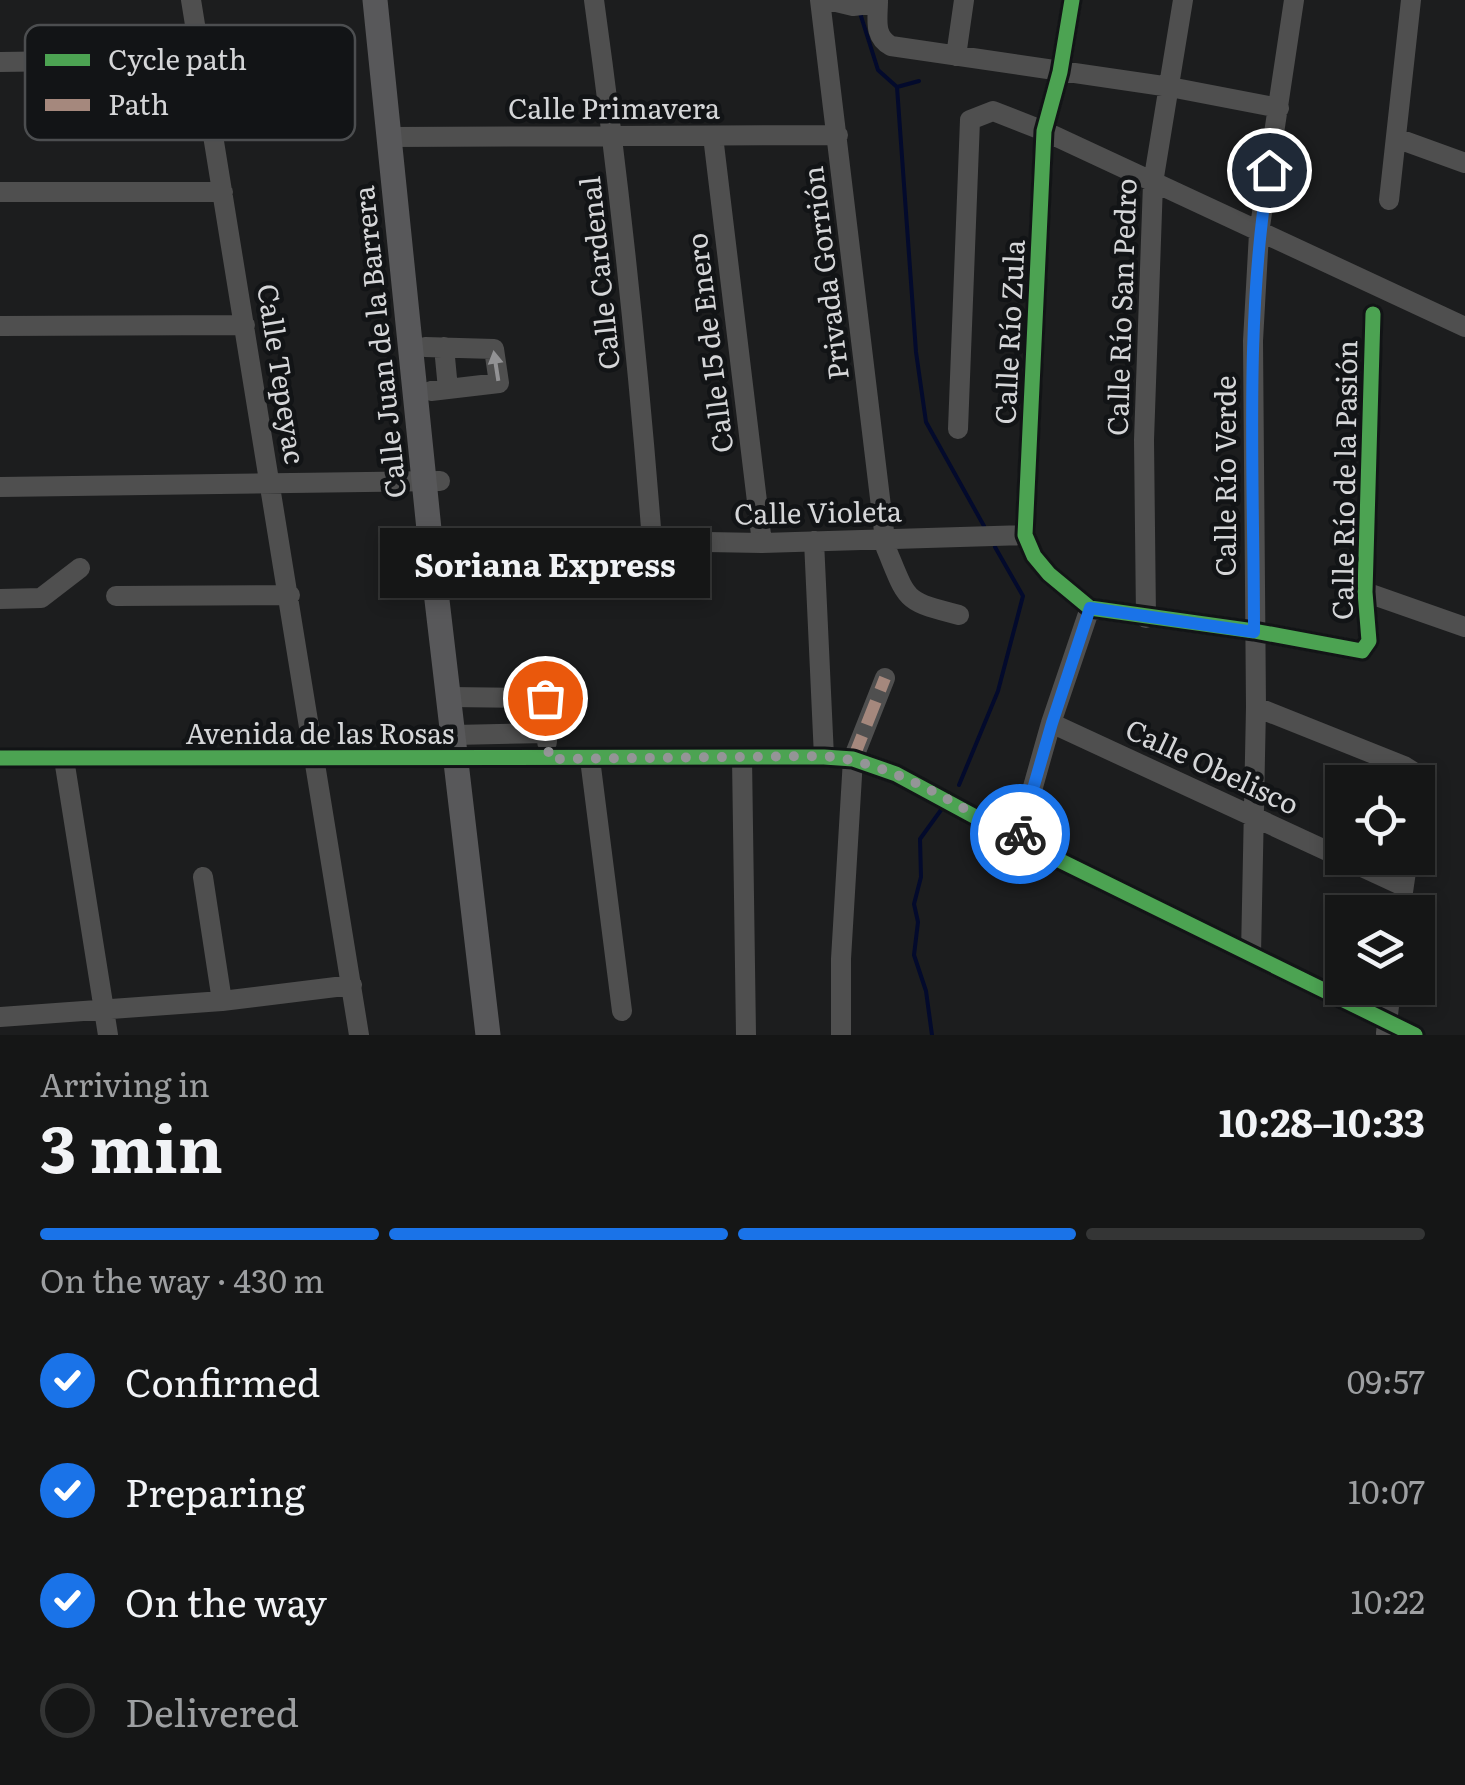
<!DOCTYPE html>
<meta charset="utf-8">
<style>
:root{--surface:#151616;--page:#222323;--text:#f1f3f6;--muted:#9d9fa1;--line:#343535;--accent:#1a73e8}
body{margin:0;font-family:Literata,serif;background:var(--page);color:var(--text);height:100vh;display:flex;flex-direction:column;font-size:38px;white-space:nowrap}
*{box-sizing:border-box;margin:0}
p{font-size:32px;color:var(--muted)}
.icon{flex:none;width:55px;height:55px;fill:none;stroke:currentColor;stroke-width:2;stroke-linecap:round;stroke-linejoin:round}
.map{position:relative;height:1035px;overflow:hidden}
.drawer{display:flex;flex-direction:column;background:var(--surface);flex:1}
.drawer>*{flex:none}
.fabs{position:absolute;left:1325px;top:765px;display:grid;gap:20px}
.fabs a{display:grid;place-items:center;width:110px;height:110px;border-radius:0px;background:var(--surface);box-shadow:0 5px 15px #0003,0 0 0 2px var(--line);font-size:50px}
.pin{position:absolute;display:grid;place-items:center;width:85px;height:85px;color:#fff;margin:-42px;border:5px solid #fff;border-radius:50%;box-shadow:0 2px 10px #0007}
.courier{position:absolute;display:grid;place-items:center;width:100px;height:100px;margin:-50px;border:8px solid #1a73e8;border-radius:50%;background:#fff;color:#222;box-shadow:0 2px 12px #0007}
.bubble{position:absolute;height:70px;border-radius:0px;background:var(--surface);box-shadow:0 5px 15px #0003,0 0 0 2px var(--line);font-size:32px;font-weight:700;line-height:70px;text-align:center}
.head em{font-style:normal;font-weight:700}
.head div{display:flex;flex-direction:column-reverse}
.head{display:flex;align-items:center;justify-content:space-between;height:170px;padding:0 40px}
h1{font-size:65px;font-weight:700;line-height:75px}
.bar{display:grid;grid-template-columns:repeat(4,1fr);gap:15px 10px;align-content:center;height:120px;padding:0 40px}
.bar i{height:12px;border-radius:8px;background:var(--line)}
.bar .selected{background:var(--accent)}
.bar p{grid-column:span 4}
ol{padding:0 40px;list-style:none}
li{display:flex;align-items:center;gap:30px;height:110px}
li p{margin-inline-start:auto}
li .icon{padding:10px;border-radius:50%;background:var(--accent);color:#fff;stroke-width:4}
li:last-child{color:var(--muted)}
li i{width:55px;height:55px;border:5px solid var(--line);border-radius:50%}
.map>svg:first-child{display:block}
</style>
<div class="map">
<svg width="1465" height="1035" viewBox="0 0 1465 1035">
<rect width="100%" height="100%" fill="#1c1d1e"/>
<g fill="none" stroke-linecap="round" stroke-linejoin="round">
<path stroke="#030a2c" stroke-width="4" d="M860,13L878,70L897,87L916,352L926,422L984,526
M897,87L919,81
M959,785L998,691L1023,596L995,547
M932,1035L926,991L914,955L918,922L914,904L921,877L920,839L941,810"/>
<path stroke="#4f4f4f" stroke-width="20" d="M191,0L359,1035
M594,0C619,180 638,360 652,541
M820,0L886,548C908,601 903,601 959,615
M828,0L853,6L878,3
M878,0C878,19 873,36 891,46L1170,87L1279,108
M1072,0L1060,72L1044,131L1025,535L1034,556L1049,574L1090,608L1254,631L1362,651L1369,641L1365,592L1373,314
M956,56L964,0
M0,62L201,59
M713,136L762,543
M390,137L838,135
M1396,138L1465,163
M0,192H223
M1389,200L1411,0
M0,326L245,325
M425,347L494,349L499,383L431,391
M444,347L448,389
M958,429L970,120L993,111L1044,131L1465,327
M0,487L440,481
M814,541L824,757
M431,549L652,541L762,543L1025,535
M1365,592L1465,627
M116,596L290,595
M0,599L41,598L80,568
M1146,618L1144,440L1153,183L1183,0
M450,697L545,698L547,733
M1256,707L1404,766L1412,771L1417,782
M1051,723L1403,886
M454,735L547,733V742
M0,758L824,757L853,759L896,774L1018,840L1415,1035
M742,758L746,1035
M64,759L108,1035
M590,759L622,1011
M1018,840L1051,723L1090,608
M203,877L222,1001
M1400,912L1408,858
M1251,954L1256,707L1253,341L1259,233L1294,0
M0,1017L222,1001L352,985
M1386,1033L1391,988
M841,1035V959L853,759L885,678"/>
<path stroke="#58585a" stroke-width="25" d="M375,0L431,549L488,1035"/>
<path stroke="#a5887d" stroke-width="12" stroke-dasharray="25 12" stroke-linecap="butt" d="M853,759L885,678"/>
<g stroke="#121416" stroke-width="21">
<path id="cycleway" d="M1072,0L1060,72L1044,131L1025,535L1034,556L1049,574L1090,608L1254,631L1362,651L1369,641L1365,592L1373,314
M0,758L824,757L853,759L896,774L1018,840L1415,1035"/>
</g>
<use href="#cycleway" stroke="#4ca352" stroke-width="15"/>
</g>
<defs><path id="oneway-solid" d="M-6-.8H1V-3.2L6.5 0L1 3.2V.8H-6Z" transform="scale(2.5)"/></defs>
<use fill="#929294" href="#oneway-solid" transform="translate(496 366) rotate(-99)"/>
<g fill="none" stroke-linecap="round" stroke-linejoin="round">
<path stroke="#949597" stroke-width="10" stroke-dasharray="0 18" d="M545,698L549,759L824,756C896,763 957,805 1018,840L1020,834"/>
<path stroke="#1a73e8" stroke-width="12" d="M1020,834L1052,723L1090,608L1254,632C1254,478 1244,322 1269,170"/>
</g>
<g text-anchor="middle" stroke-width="9" stroke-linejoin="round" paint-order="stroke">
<g font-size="28" fill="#d5d6d8" stroke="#121416">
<text x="614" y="119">Calle Primavera</text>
<text transform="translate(600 273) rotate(-96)" y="10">Calle Cardenal</text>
<text transform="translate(826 273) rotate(-97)" y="10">Privada Gorrión</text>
<text transform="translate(1122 307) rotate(-88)" y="10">Calle Río San Pedro</text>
<text transform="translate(1010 332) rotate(-87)" y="10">Calle Río Zula</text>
<text transform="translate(380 342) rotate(-96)" y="10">Calle Juan de la Barrera</text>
<text transform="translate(710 343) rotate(-97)" y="10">Calle 15 de Enero</text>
<text transform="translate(281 374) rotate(81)" y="10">Calle Tepeyac</text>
<text transform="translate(1226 476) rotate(-90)" y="10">Calle Río Verde</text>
<text transform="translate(1345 480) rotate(-89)" y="10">Calle Río de la Pasión</text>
<text transform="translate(818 513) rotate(-1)" y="10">Calle Violeta</text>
<text x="320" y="744">Avenida de las Rosas</text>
<text transform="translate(1212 767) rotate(25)" y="10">Calle Obelisco</text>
</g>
</g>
<rect x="25" y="25" width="330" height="115" rx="15" fill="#121416" stroke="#4c4e50" stroke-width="2.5"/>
<rect x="45" y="54" width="45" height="12" fill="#4ca352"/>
<rect x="45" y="99" width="45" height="12" fill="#a5887d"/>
<g font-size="28" fill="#d5d6d8">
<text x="108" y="70">Cycle path</text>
<text x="108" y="115">Path</text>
</g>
</svg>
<div class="fabs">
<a><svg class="icon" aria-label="locate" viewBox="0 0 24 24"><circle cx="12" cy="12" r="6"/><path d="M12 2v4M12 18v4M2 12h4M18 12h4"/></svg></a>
<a><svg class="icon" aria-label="layers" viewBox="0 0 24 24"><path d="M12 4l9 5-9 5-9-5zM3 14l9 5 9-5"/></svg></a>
</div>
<div class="pin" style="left:545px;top:698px;background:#ea580c"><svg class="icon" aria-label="bag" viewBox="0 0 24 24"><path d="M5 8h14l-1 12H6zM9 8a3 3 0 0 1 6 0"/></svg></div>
<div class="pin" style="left:1269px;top:170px;background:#1f2937"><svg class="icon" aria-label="home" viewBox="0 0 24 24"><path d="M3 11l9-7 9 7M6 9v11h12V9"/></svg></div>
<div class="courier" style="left:1020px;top:834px"><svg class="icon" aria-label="bike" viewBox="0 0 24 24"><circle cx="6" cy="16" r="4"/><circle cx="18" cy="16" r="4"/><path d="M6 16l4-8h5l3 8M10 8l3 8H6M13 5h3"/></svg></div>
<div class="bubble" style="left:380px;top:528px;width:330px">Soriana Express</div>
</div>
<section class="drawer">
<div class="head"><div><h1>3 min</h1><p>Arriving in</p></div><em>10:28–10:33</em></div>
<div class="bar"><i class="selected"></i><i class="selected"></i><i class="selected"></i><i></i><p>On the way · 430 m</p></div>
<ol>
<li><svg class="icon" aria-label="check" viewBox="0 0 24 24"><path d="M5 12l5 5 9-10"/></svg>Confirmed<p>09:57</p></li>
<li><svg class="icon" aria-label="check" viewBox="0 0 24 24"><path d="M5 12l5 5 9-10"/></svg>Preparing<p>10:07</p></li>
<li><svg class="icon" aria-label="check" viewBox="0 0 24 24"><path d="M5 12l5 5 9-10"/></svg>On the way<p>10:22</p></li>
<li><i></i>Delivered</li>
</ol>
</section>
